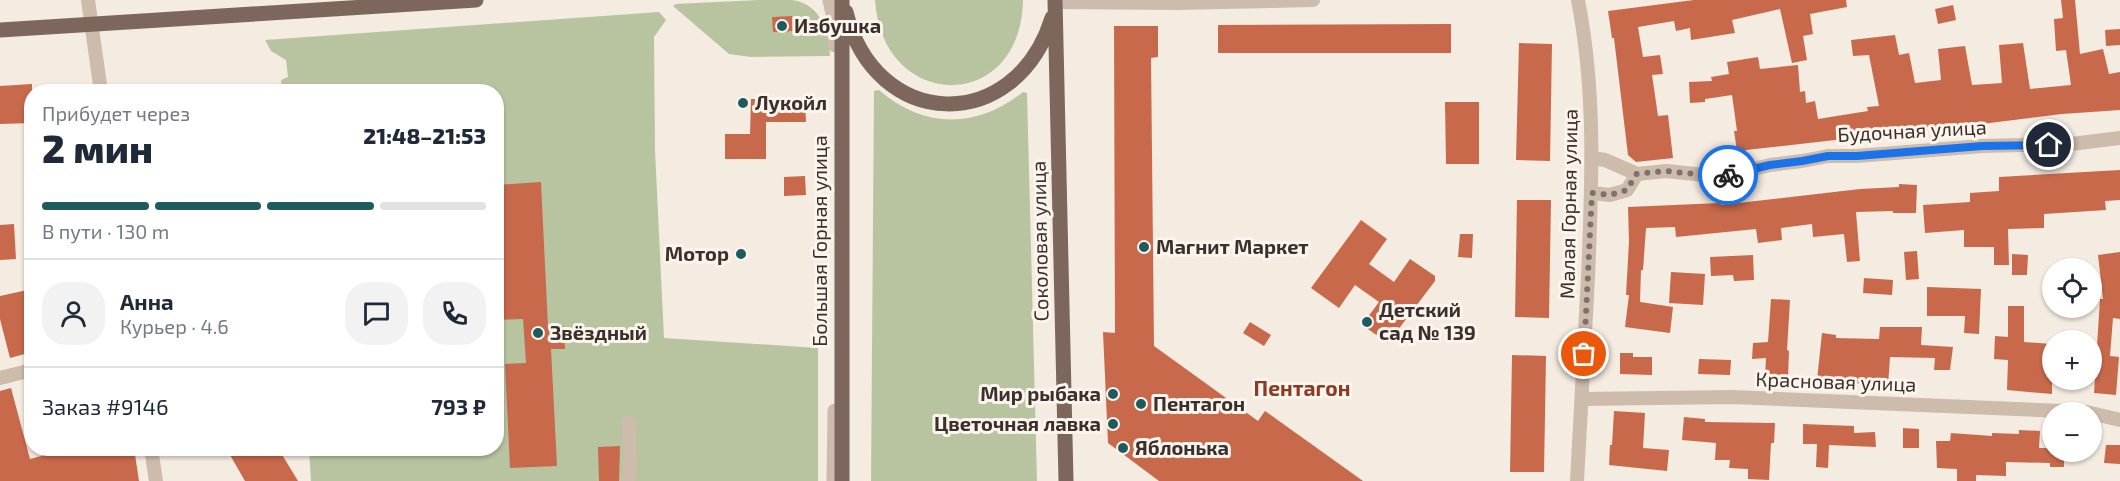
<!DOCTYPE html>
<html lang="ru">
<meta charset="utf-8">
<style>
:root{--surface:#fff;--page:#f2f2f3;--text:#1f2937;--muted:#747a83;--line:#e0e1e3;--accent:#1f5a5e}
body{margin:0;font-family:"Exo 2",sans-serif;background:var(--page);color:var(--text);height:100vh;display:flex;flex-direction:column;font-size:22px;white-space:nowrap}
*{box-sizing:border-box;margin:0}
p{font-size:20px;color:var(--muted)}
.icon{flex:none;width:33px;height:33px;fill:none;stroke:currentColor;stroke-width:2;stroke-linecap:round;stroke-linejoin:round}
.map{position:relative;flex:1;overflow:hidden}
.sheet{position:absolute;left:24px;top:84px;width:480px;height:372px;display:flex;flex-direction:column;background:var(--surface);border-radius:24px;box-shadow:0 2px 4px #0004}
.sheet>*{flex:none}
.controls{position:absolute;left:2042px;top:258px;display:grid;gap:12px}
.controls a{display:grid;place-items:center;width:60px;height:60px;border-radius:50%;background:var(--surface);box-shadow:0 2px 4px #0004;font-size:30px}
.pin{position:absolute;display:grid;place-items:center;width:51px;height:51px;color:#fff;margin:-26px;border:3px solid #fff;border-radius:50%;box-shadow:0 2px 6px #0007}
.courier{position:absolute;display:grid;place-items:center;width:60px;height:60px;margin:-30px;border:4px solid #1a73e8;border-radius:50%;background:#fff;color:#222;box-shadow:0 2px 8px #0007}
.overview em{font-style:normal;font-weight:800}
.overview div{display:flex;flex-direction:column-reverse}
.overview{display:flex;align-items:center;justify-content:space-between;height:102px;padding:0 18px}
h1{font-size:39px;font-weight:800;line-height:45px}
.bar{display:grid;grid-template-columns:repeat(4,1fr);gap:9px 6px;align-content:center;height:72px;padding:0 18px}
.bar i{height:8px;border-radius:4px;background:var(--line)}
.bar .current{background:var(--accent)}
.bar p{grid-column:span 4}
.line{display:flex;align-items:center;gap:15px;padding:0 18px;border-top:2px solid var(--line)}
.line div{flex:1}
.round{display:grid;place-items:center;flex:none;width:63px;height:63px;border-radius:24px;background:var(--page)}
.map>svg:first-child{display:block}
</style>
<div class="map">
<svg width="2120" height="481" viewBox="0 0 2120 481">
<rect width="100%" height="100%" fill="#f4ebe1"/>
<path fill="#b8c4a0" d="M759,0C769,0 781,0 792,0C821,4 829,31 830,56L751,57L729,54L673,6L676,4Z
M875,0H1023C1021,115 882,112 875,0Z
M659,12L666,20L654,37L655,150L664,338L818,348V481H311L309,449L496,448V92L282,91L281,80L288,77L286,60L271,51L265,40Z
M879,90C924,129 977,129 1023,92L1027,93L1037,481H871L874,91Z"/>
<path fill="#c8694b" d="M1694,0H1846L1847,7L1810,14L1813,34L1803,36L1807,60L1792,63L1780,9L1732,20L1735,33L1691,40L1690,28L1676,31L1674,21L1638,27L1643,57L1660,55L1663,74L1652,75L1658,116L1668,115L1673,158L1636,162L1628,155L1614,38H1612L1608,11Z
M2061,0H2075L2080,54L2103,49L2109,74L2120,72V110L2062,114L1933,130L1932,127L1844,141V139L1737,151L1734,131H1737L1732,95L1705,99V102L1690,103L1689,82L1712,81L1711,77L1729,74L1727,62L1758,57L1760,69L1798,65L1800,92L1805,91L1806,103L1815,101L1818,119L1868,111L1867,107L1879,106L1869,55L1853,56L1851,40L1895,35L1899,55L1909,53L1915,83L1941,80L1938,49L1965,46L1972,85L2002,83L1999,45L2023,43L2030,89L2071,85L2066,50L2056,51L2054,19L2063,18Z
M1953,5L1956,20L1938,24L1935,9Z
M792,16L793,31L773,32L772,17Z
M1451,24V53H1218V25Z
M1114,26H1158V57L1151,58L1154,346L1258,421L1265,411L1363,481H1159L1108,443L1103,332L1115,333Z
M2120,29V45L2106,46L2105,30Z
M1519,43L1552,44L1550,161L1516,160Z
M32,84V123L0,124V86Z
M751,99L805,100L806,122H766V159H725V134H750Z
M1445,102H1479V164H1446Z
M2120,170V200L2105,201L2106,210L2044,214V228L2008,229L2009,265H1994V247H1964V230L1925,233L1923,205L1970,202V193L1999,191V177Z
M805,176L806,195L784,196V177Z
M541,182L548,327L564,326L565,349H551L557,466L510,468L505,364L526,363L523,319L496,320V185Z
M1899,184L1917,185L1916,213H1893V211L1856,212L1860,261L1847,262L1844,234L1813,237L1812,224L1781,228L1782,240L1758,243L1756,229L1676,237L1675,227L1646,228L1643,270H1641L1640,302L1673,307L1670,333L1625,327L1629,295H1626L1629,242L1628,207L1720,203L1721,205L1860,189L1899,187Z
M1517,200H1551L1549,318L1515,317Z
M1361,220L1387,239L1369,264L1394,282L1410,259L1435,276V281L1388,343L1362,325L1379,302L1355,285L1339,308L1311,288Z
M14,224L16,259L0,260V225Z
M1460,234H1473L1472,258L1458,257Z
M1917,251L1919,279L1906,280L1904,252Z
M2120,252V319L2113,318L2110,356L2119,357L2116,395L2094,393L2100,299H2103L2098,255Z
M2012,254L2028,255L2027,275H2012Z
M1753,255L1754,280L1734,281L1733,275L1711,276L1710,257Z
M1671,272L1705,274L1703,305L1669,303Z
M1864,278L1893,280L1892,295L1863,293Z
M1927,287L1981,289L1979,334L1964,333L1965,316H1927Z
M32,289V352L10,358L0,319V296Z
M1771,299L1790,300L1787,350L1789,351L1788,378L1765,377L1766,358L1752,359L1753,343L1768,342Z
M2008,306H2024V342L2052,344V394L2007,390L2008,360L1994,359L1995,336L2008,337Z
M1250,322L1271,335L1264,346L1243,333Z
M1880,327H1922L1921,345L1953,347L1950,370H1934L1935,358L1890,357L1888,386L1817,380L1822,333L1836,335V338L1879,339Z
M1620,353H1633V357H1652V375L1620,374Z
M1512,355L1546,356L1544,472H1510Z
M1699,359L1731,360L1730,375L1698,374Z
M11,388L30,459L71,448H134L139,481H0V391Z
M1614,411L1645,413L1643,448L1669,450L1667,471L1609,465L1610,445H1612Z
M1684,417L1705,419V422L1775,423L1774,443H1771L1769,480L1748,479V469L1729,468L1730,460H1715L1716,443L1682,440Z
M1803,424L1854,426V433L1875,432L1876,447L1829,445L1828,468L1816,467L1817,444H1803Z
M1903,428L1919,429V448H1903Z
M2019,430L2040,431L2039,448H2052V452H2064V467H2050V463L2006,462V476L1976,475V481H1957V469L1937,468L1936,441H1950L1951,433L1992,436V433L2019,434Z
M2106,445H2120V464L2104,463Z
M620,446L619,481H599L598,447Z
M226,448H278L298,481H245Z"/>
<g fill="none" stroke-linecap="round" stroke-linejoin="round">
<path stroke="#cdbbac" stroke-width="14" d="M88,0L101,92
M1055,2L1177,3L1313,0
M1592,158L1605,160L1637,174
M1592,193L1610,195L1627,190L1637,174L1666,171L1715,176L1734,174L1770,165L1802,161L1828,156H1857L1982,146L2071,144L2120,138
M0,378L32,370
M1583,399L1732,397L2087,412
M2091,413L2120,420
M151,448L156,481
M628,481L630,471L629,423
M1577,481C1581,413 1584,345 1588,277C1592,183 1596,92 1578,0"/>
<path stroke="#cdbbac" stroke-width="15" d="M830,0L834,18L835,45
M834,481L835,411"/>
<path stroke="#7d675c" stroke-width="15" d="M842,0V481
M1055,0L1066,481
M846,12C875,131 1015,136 1052,18
M0,30L476,0"/>
</g>
<g fill="none" stroke-linecap="round" stroke-linejoin="round">
<path stroke="#7c716b" stroke-width="6" stroke-dasharray="0 10.8" d="M1584,354L1592,193L1610,195L1627,190L1636,174L1666,171L1715,176L1728,175"/>
<path stroke="#1a73e8" stroke-width="8" d="M1728,175L1770,165L1802,161L1828,156H1857L1982,146L2049,145"/>
</g>
<g fill="#1f5a5e" stroke="#fbf5ee" stroke-width="2">
<circle cx="782" cy="26" r="6"/>
<circle cx="743" cy="103" r="6"/>
<circle cx="1144" cy="247" r="6"/>
<circle cx="741" cy="254" r="6"/>
<circle cx="1367" cy="322" r="6"/>
<circle cx="538" cy="333" r="6"/>
<circle cx="1113" cy="394" r="6"/>
<circle cx="1141" cy="404" r="6"/>
<circle cx="1113" cy="424" r="6"/>
<circle cx="1123" cy="448" r="6"/>
</g>
<g text-anchor="middle" stroke-width="6" stroke-linejoin="round" paint-order="stroke">
<g font-size="20" font-weight="bold" fill="#3b302b" stroke="#fbf5ee" text-anchor="start">
<text x="794" y="33">Избушка</text>
<text x="755" y="110">Лукойл</text>
<text x="1156" y="254">Магнит Маркет</text>
<text x="729" y="261" text-anchor="end">Мотор</text>
<text x="1379" y="317">Детский<tspan x="1379" dy="23">сад № 139</tspan></text>
<text x="550" y="340">Звёздный</text>
<text x="1101" y="401" text-anchor="end">Мир рыбака</text>
<text x="1153" y="411">Пентагон</text>
<text x="1101" y="431" text-anchor="end">Цветочная лавка</text>
<text x="1135" y="455">Яблонька</text>
</g>
<g font-size="20" fill="#3b302b" stroke="#fbf5ee">
<text transform="translate(1912 131) rotate(-3)" y="7">Будочная улица</text>
<text transform="translate(1569 204) rotate(-89)" y="7">Малая Горная улица</text>
<text transform="translate(820 241) rotate(-90)" y="7">Большая Горная улица</text>
<text transform="translate(1040 241) rotate(-91)" y="7">Соколовая улица</text>
<text transform="translate(1836 382) rotate(2)" y="7">Красновая улица</text>
</g>
<g font-size="21" font-weight="bold" fill="#8c3b22" stroke="#fbf5ee">
<text x="1302" y="396">Пентагон</text>
</g>
</g>
</svg>
<div class="controls">
<a><svg class="icon" aria-label="locate" viewBox="0 0 24 24"><circle cx="12" cy="12" r="6"/><path d="M12 2v4M12 18v4M2 12h4M18 12h4"/></svg></a>
<a>+</a>
<a>−</a>
</div>
<div class="pin" style="left:1584px;top:354px;background:#ea580c"><svg class="icon" aria-label="bag" viewBox="0 0 24 24"><path d="M5 8h14l-1 12H6zM9 8a3 3 0 0 1 6 0"/></svg></div>
<div class="pin" style="left:2049px;top:145px;background:#1f2937"><svg class="icon" aria-label="home" viewBox="0 0 24 24"><path d="M3 11l9-7 9 7M6 9v11h12V9"/></svg></div>
<div class="courier" style="left:1728px;top:175px"><svg class="icon" aria-label="bike" viewBox="0 0 24 24"><circle cx="6" cy="16" r="4"/><circle cx="18" cy="16" r="4"/><path d="M6 16l4-8h5l3 8M10 8l3 8H6M13 5h3"/></svg></div>
<section class="sheet">
<div class="overview"><div><h1>2 мин</h1><p>Прибудет через</p></div><em>21:48–21:53</em></div>
<div class="bar"><i class="current"></i><i class="current"></i><i class="current"></i><i></i><p>В пути · 130 m</p></div>
<div class="line" style="height:108px"><a class="round"><svg class="icon" aria-label="person" viewBox="0 0 24 24"><circle cx="12" cy="8" r="4"/><path d="M4 21q1-7 8-7t8 7"/></svg></a><div><b>Анна</b><p>Курьер · 4.6</p></div><a class="round"><svg class="icon" aria-label="chat" viewBox="0 0 24 24"><path d="M4 5h16v11H9l-5 4z"/></svg></a><a class="round"><svg class="icon" aria-label="phone" viewBox="0 0 24 24"><path d="M5 4h4l2 5-3 2q2 4 5 5l2-3 5 2v4C11 20 4 13 5 4z"/></svg></a></div>
<div class="line" style="height:78px"><div>Заказ #9146</div><b>793 ₽</b></div>
</section>
</div>
